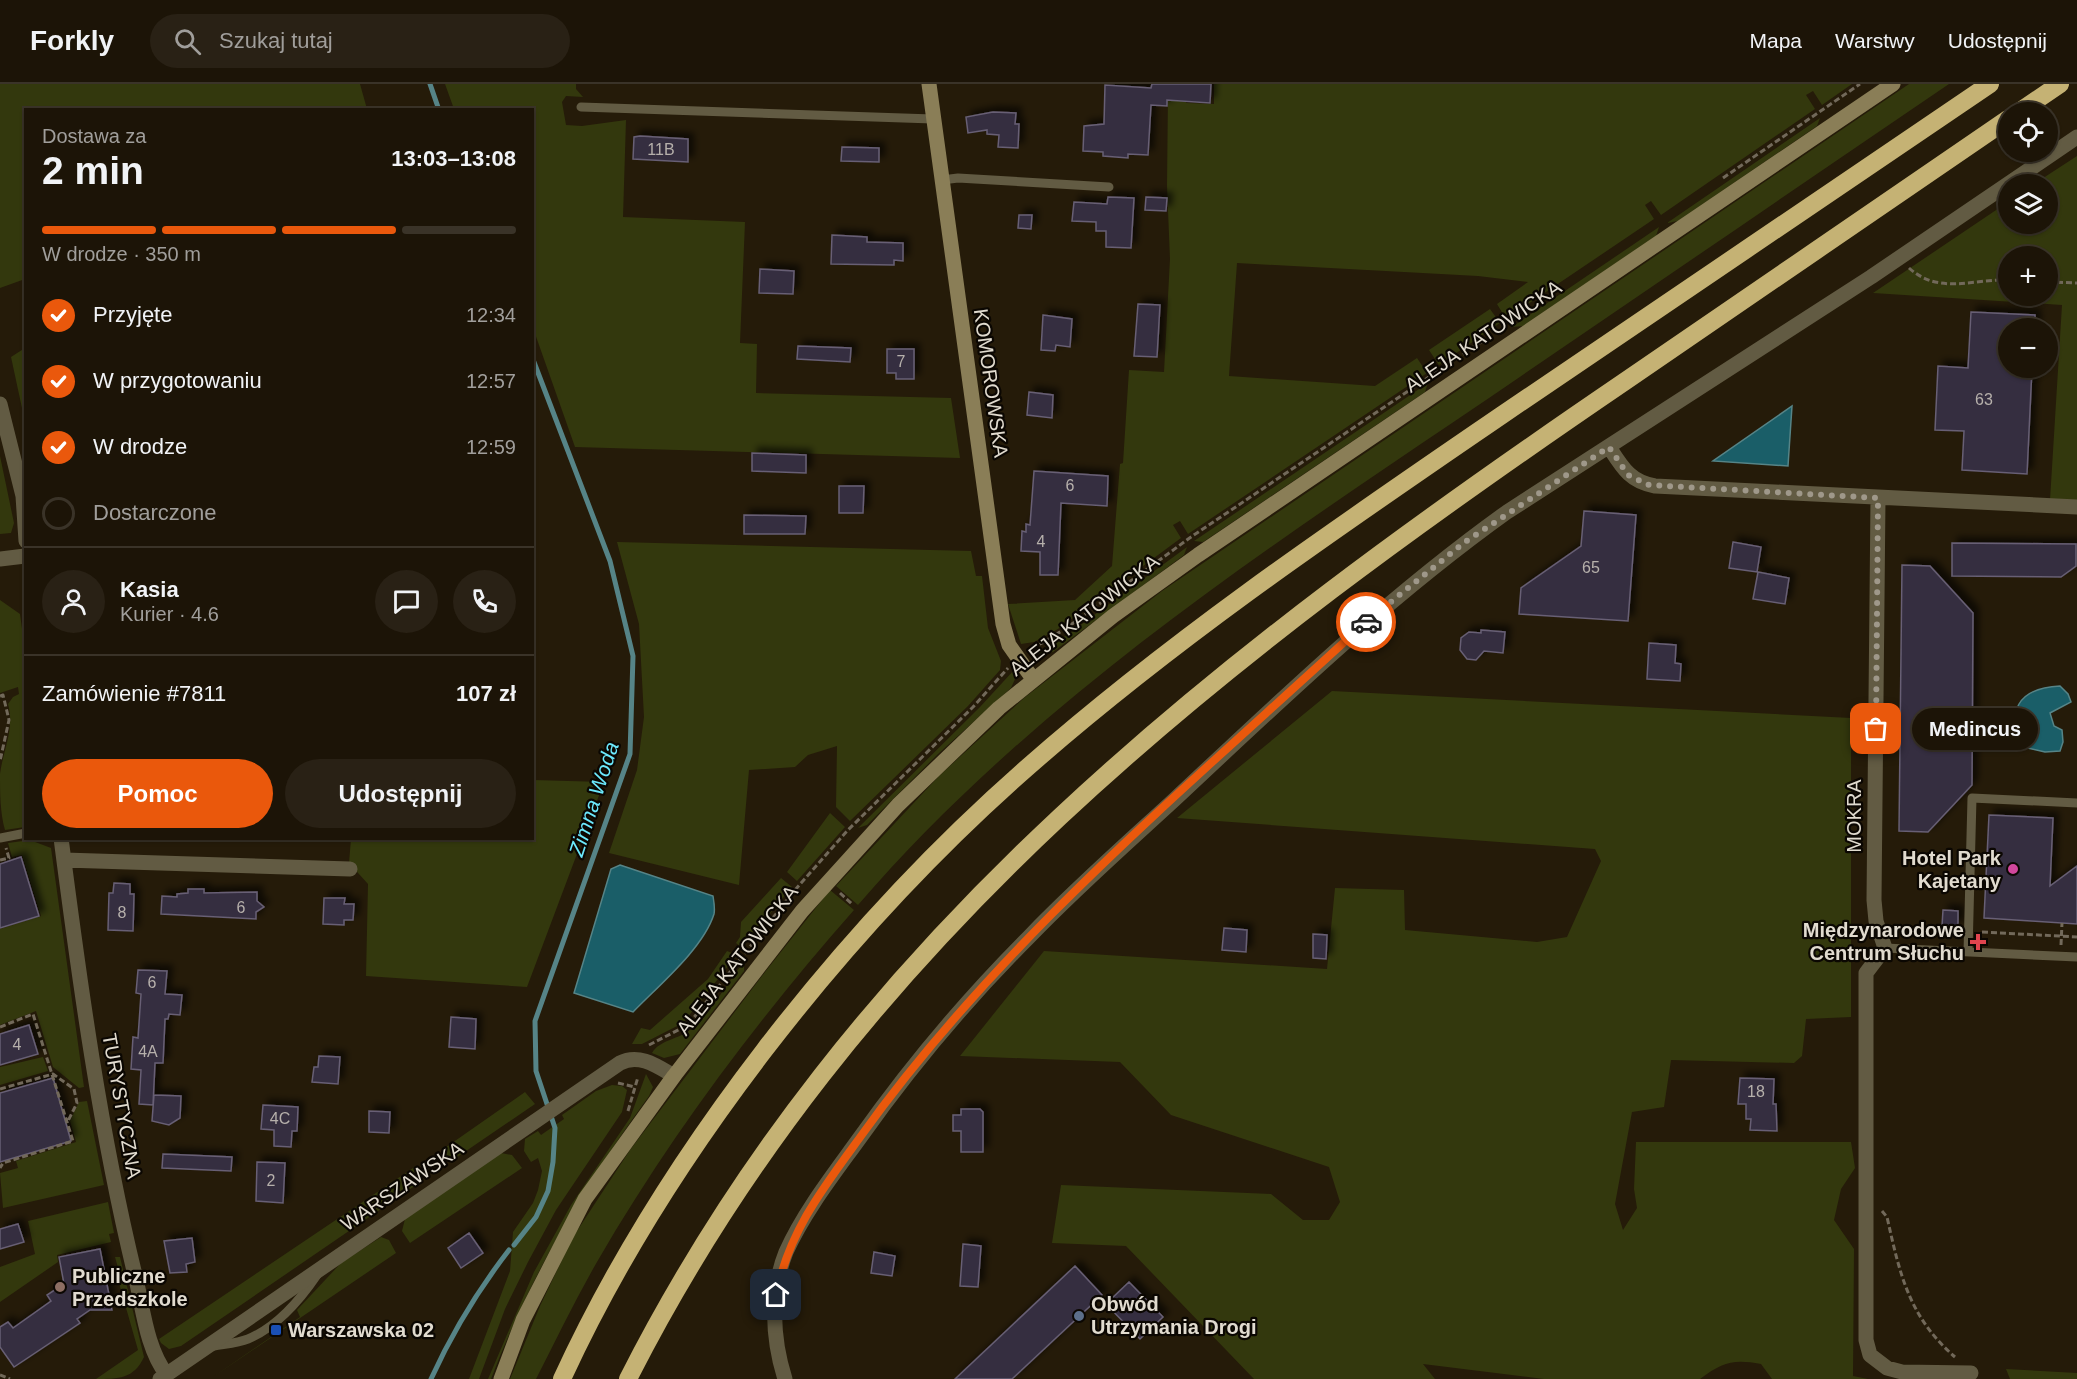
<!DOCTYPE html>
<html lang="pl">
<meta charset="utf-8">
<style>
:root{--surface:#1c1407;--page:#292115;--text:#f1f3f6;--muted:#a09e9b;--line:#3a3328;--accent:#ea580c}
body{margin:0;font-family:Arial,sans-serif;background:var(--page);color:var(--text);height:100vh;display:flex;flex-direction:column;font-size:22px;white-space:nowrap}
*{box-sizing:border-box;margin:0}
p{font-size:20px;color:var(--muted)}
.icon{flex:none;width:33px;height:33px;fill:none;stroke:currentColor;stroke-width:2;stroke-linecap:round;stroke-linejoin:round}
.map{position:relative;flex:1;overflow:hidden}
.sheet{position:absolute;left:24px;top:24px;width:510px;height:732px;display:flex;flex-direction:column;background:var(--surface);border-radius:0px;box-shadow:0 2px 4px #0004,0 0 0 2px var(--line)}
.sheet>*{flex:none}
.buttons{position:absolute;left:1998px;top:18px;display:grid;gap:12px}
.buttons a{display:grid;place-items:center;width:60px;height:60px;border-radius:50%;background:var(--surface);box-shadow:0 2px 4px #0004,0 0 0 2px var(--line);font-size:30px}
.pin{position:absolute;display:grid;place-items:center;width:51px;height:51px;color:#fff;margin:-26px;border-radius:12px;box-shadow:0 3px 9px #0006}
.courier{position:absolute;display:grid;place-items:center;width:60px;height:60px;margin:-30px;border:4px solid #ea580c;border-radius:50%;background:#fff;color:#222;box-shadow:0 2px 8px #0007}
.bubble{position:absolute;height:42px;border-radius:21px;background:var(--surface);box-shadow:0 2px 4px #0004,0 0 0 2px var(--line);font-size:20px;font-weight:700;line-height:42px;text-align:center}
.summary em{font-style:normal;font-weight:700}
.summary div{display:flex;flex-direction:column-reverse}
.summary{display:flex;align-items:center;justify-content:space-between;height:102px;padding:0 18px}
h1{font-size:39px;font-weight:700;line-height:45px}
.bar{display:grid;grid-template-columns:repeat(4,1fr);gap:9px 6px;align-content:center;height:72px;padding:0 18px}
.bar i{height:8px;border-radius:4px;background:var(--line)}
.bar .active{background:var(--accent)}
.bar p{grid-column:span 4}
.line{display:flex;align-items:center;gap:15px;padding:0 18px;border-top:2px solid var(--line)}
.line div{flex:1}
.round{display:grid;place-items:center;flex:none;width:63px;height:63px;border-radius:32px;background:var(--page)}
ol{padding:0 18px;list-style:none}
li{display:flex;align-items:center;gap:18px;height:66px}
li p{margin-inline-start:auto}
li .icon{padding:6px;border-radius:50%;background:var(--accent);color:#fff;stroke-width:4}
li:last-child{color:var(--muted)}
li i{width:33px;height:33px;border:3px solid var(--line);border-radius:50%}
.action{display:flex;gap:12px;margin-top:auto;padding:12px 18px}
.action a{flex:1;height:69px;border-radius:36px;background:var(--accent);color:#fff;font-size:24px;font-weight:700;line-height:69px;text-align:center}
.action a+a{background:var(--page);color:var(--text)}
header{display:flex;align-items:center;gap:36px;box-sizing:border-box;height:84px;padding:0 30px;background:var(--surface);border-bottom:2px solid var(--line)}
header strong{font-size:28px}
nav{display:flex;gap:33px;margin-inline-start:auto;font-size:21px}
.search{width:420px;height:54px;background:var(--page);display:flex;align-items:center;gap:15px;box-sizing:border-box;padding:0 21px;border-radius:33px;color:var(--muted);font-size:22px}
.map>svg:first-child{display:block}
</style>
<header>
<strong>Forkly</strong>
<div class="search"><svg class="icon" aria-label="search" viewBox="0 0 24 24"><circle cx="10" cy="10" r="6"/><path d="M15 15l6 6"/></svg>Szukaj tutaj</div>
<nav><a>Mapa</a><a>Warstwy</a><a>Udostępnij</a></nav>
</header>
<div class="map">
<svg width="2077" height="1295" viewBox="0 0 2077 1295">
<defs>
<filter id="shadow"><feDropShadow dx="5.5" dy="-5.5" stdDeviation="3" flood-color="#0009"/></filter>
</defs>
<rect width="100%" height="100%" fill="#251b09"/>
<path fill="#33380d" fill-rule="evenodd" d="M0,0H360L367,25L26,26L25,195L0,204Z
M445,0H576V5L583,13L566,12L562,18L566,41L582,42L626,36L623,133L745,138L740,259L757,260L756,309L951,314L960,374L575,363L533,244L532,26L454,25Z
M1214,0H1852L1822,21L1813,7L1806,11L1815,25L1661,131L1651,117L1645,121L1654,135L1506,235L1497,220L1528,198L1478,192L1237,179L1229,292L1375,302L1417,274L1427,289L1188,450L1180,437L1173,441L1181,454L1058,545L1034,558L1021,560L1008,520L1075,516L1112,482L1120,380L1123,379L1129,286L1164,288L1170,175L1167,102L1168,9L1186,10V19L1214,20Z
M1909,0H1949C1784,112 1620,225 1455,337C1243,480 1026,626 858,821L836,802L939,692L1024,614L1162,507Z
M1820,34L1817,42L1678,137L1667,139Z
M2077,72V417L2050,416L2062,221L1873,209L2008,118V140H2048V100H2034ZM2008,172H2048V212H2008Z
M1659,143L1656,152L1523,242L1512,243Z
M1490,225L1500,239L1439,281L1429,266Z
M25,264V338L11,273Z
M1428,299L1425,308L1203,458L1194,457Z
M0,372L14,439L11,449L0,450Z
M617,458L971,467L976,492H982L988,544L1001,577L1000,586L968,622L850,737L836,723L837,662L808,671L795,683L749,686L739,801L609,769L637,686L644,633L639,540Z
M1187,463L1184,471L1053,568L1034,571L1067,551Z
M0,516L20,530L26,574L25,743L5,746C0,729 0,708 0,690C3,666 15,645 8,620L13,613L19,610L18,603L0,609Z
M1014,586L1015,595L1011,604L938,670L867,741L858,744L980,623Z
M1332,607L1851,634V933L1806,935L1802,972L1794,979L1671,976L1664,1023L1632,1028L1615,1120L1623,1146L1637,1124L1634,1105L1636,1058H1851L1855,1084L1841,1105L1834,1136L1854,1165L1853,1292L1868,1295H1772L1761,1280C1733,1275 1723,1278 1700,1295H1544L1423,1280L1435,1295H1254L1126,1162L1052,1159L1061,1101L1271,1110L1303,1136H1329L1340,1118L1329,1083L1171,1031L1120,978L960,972L1044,867L1327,885L1335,804L1404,806L1405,846L1537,858L1567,853L1601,777L1595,765L1177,734Z
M533,696L604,698L527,903L366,892L368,800L349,779L351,755L532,754Z
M830,729L845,743L797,797L787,788Z
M30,756L51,764L84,1003L79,1004L53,983L36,927L0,941V845L41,832L22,771L12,773L8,759Z
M781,794L792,803L742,864L736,859L740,853L741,838Z
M830,806L854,826C758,935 670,1052 597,1178C575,1216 556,1256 536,1295H510L540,1222L573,1153L630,1066L765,888Z
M727,867L737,871L683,939L642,960H632L641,944L650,946L708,895Z
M744,878V887L680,970L664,974L652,969C659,956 680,955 691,945C712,927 727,899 744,878Z
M43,973L48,987L0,1001V983Z
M646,990L653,1003L649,1012C584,1101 530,1192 491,1295H488L534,1188L571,1121L630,1034Z
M612,1001L622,1002L627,1006L622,1028L556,1126L528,1178L505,1225L479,1295H469L510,1187L513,1148L533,1119L538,1106L542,1087L538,1074L531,1078L524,1067L525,1055L538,1047L541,1051L564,1035L562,1031L596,1007Z
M525,1008L535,1020L450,1078L442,1066Z
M87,1017L104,1101L3,1124L0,1089L18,1084L16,1077L76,1058L70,1037L79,1018Z
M501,1069L512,1071L522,1084L410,1159L402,1147L405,1135Z
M416,1082L419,1086L413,1090L419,1099L181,1262L169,1265L161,1259L159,1255Z
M108,1118L114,1149L109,1150L111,1158L57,1171L58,1178L0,1218V1183L35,1170L28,1137Z
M381,1153L389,1156L396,1169L210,1295L300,1233L297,1226L341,1179Z
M115,1173H120L144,1273C134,1295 118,1295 96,1295L138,1266L115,1185L118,1184Z
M2006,1285L2077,1289V1295H2010Z"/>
<path fill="#1a5e68" stroke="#568487" stroke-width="1.5" d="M1792,322L1788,382L1713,377Z
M2060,602L2068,610L2071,618L2050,629L2054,642L2062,646L2063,658L2060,667L2045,668L2028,664C2002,628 2019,604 2060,602Z
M620,781L713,812C714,818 715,825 714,830C703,865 658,902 633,928L574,909L611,785Z"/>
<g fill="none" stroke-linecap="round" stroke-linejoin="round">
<path stroke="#568487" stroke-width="5" d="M430,0L439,26
M514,1161L536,1133L548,1107L553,1078L555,1044L536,987L535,937L630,670L633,572L610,477L532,273
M431,1295C452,1249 478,1206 509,1166"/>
</g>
<path fill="#352e40" stroke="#675f74" stroke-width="1.5" filter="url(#shadow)" d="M1152,0H1211L1210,19L1167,16V22L1151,21L1148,71L1128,70V74L1103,72V68L1083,67L1084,42L1104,40L1105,1L1151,4Z
M993,28L1016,29L1015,40H1019L1018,64L998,63L999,51L987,50V46L968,49L966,33Z
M640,52L688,55V78L633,75L634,53Z
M842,63L879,64V78L841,77Z
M1108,113L1134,114L1131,164L1106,163V147H1096V138L1072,137L1074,118L1107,120Z
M1146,113L1167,114L1166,127L1145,126Z
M1019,131H1032L1031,145L1018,144Z
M832,151L867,153V158L903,159V177L894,176V181L831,180Z
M760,185L794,187L793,210L759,209Z
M1138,220L1160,221L1157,273L1134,272Z
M1971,228L2035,231V244H2008V284H2032L2027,390L1962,386L1964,347L1935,346L1938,282L1968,284Z
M1043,231L1072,235L1070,263L1056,261L1055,267L1041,266Z
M798,262L851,264L850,278L797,275Z
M887,265H914V295H896V289H887Z
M1029,308L1053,311L1052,334L1027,331Z
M752,369L806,371V389L752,387Z
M1034,387L1108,392L1107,422L1061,419L1058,491H1040V468L1021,467L1022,447L1026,448V440L1030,441Z
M839,402H864L863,429H839Z
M1584,427L1636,431L1628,537L1519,530L1521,504L1581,462Z
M744,431L806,432L805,450H744Z
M1733,458L1761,463L1757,488L1729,484Z
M1952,459L2076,460V482L2061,493L1952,492Z
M1902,481L1930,482L1973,529L1972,701L1928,748L1899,747Z
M1758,488L1789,494L1785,520L1753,515Z
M1481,546L1505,548L1503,569L1484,567L1476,576L1467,575L1460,566L1461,554L1469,548L1481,549Z
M1649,559L1676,561L1675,579L1681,580L1680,597L1647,595Z
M1989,731L2053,734L2050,802L2077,782V840L1984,834Z
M21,773L39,832L0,844V780Z
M114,799L130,800V810H134L133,847L108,846L109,809H113Z
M188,805H204V809L257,808V817L264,823L256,828V835L161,830L162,812L177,813V810L188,809Z
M324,814H345L344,820H354L353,836H344V841L323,840Z
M1943,826L1958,827V842H1942Z
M1224,844L1247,846L1246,868L1222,866Z
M1313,850L1327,851L1326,875L1313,874Z
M138,886L167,887L165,910L182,911L180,931L169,930L168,935H165L163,979H155L153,1021L139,1020L141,986L131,985L133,953L138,954L141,910L136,909Z
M451,933L476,935L475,965L449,963Z
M29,941L38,970L0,981V950Z
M319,972L340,973L338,1000L312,998L314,983H318Z
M53,994L71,1057L0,1078V1009Z
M1740,994L1774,995L1773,1020H1776L1777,1047L1750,1046L1751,1035H1746V1020H1738Z
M154,1011L181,1012L180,1034L169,1041L152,1037Z
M263,1021L298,1023L297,1047H292L291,1063L274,1062V1046L261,1045Z
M961,1025H980L983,1028V1068H961V1047H953V1031H961Z
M369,1027L390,1028L389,1049L369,1048Z
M163,1070L232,1073L231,1087L162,1084Z
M257,1078L285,1079L283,1119L256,1117Z
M18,1140L24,1158L0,1165V1145Z
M469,1149L483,1169L461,1184L448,1164Z
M192,1154L195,1178L186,1180L187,1188L170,1189L164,1157Z
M963,1160L981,1162L978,1203L960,1202Z
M100,1165L112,1226H90L77,1235L80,1239L14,1283L0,1263V1243L8,1238L13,1244L51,1217L47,1211L64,1200L59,1173Z
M874,1168L895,1172L892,1192L871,1189Z
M1075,1182L1102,1211L1012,1295H955Z
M1129,1198L1163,1233L1140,1255L1106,1220Z"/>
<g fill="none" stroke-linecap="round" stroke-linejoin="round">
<path stroke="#72695a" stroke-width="3" stroke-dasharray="6 3" stroke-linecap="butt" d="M1723,94L1860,0
M1909,184C1939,211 1972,195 2008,196
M2048,198L2077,199
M1032,565L1065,545L1191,453L1484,256
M0,612L3,611L9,636L0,677
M0,776L9,774L6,764
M840,809L852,820
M1982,848L2077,853
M2061,861L2062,839
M0,943L33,930L73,1057L3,1079L0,1084
M649,961L688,941L795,806L848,746L973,623L1008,584
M618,999L635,1003
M0,1005L53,990L74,1005L77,1019L68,1037
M628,1027L638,993
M1882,1127L1887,1133C1900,1191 1909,1233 1955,1273
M0,1291L10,1295"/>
<path stroke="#625b43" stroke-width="9" d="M581,23L933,35
M942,96L958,94L1109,103
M0,754L26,749
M1885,864L2077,873
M1968,868L1972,714L2077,719
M214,1262C225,1260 238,1259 248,1255C277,1243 300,1216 317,1191"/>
<path stroke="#625b43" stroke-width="15" d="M0,320L23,412L26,457
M1609,363C1622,383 1630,398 1655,402L2077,423
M1878,414L1874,816L1876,837L1885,864L1866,889V1256L1870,1271L1887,1284L1902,1288L1971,1289
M0,475L25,472
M61,754C80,901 100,1047 135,1191C143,1223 146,1264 167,1291
M64,776L350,785
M160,1295L620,979C639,969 657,982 674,992
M785,1295C772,1254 770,1208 786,1168C804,1128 833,1091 859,1055C910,983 967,915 1029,853C1075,805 1125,761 1174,716C1282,615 1387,514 1507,428L1871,193L2077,53"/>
<path stroke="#8a7e57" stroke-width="15" d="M929,0L1003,540L1009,561L1033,595
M501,1295L523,1236L585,1115L674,992L802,827L898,721L999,624L1113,532L1198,471L1893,0"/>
<path stroke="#c5b274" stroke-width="18" d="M2019,28L2060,0
M562,1295C664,1073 845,843 1029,682C1177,552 1340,442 1502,331C1665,221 1827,110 1990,0
M628,1295C853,852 1223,571 1624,298C1752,210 1880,123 2008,35"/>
</g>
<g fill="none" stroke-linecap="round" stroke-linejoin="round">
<path stroke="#9f988a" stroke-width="6" stroke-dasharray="0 10.8" d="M1366,538L1465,458L1609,363L1628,391L1649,401L1878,414L1876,645"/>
<path stroke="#ea580c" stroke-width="8" d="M776,1211C789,1147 823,1104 861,1052C1001,856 1190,701 1366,538"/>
</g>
<circle fill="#d1479c" stroke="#0b0702" stroke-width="2" cx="2013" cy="785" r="6"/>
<path fill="#e0444e" stroke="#0b0702" stroke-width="2" d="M1975 849h6v6h6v6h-6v6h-6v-6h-6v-6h6z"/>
<circle fill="#8d6e63" stroke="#0b0702" stroke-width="2" cx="60" cy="1203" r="6"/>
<circle fill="#5c6f8a" stroke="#0b0702" stroke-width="2" cx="1079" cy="1232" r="6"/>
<rect fill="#1a4fb4" stroke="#0b0702" stroke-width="2" x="270" y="1240" width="12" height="12" rx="3"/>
<g text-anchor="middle" stroke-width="4.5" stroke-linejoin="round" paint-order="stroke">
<g font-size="16" fill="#b6b0ab">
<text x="661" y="71">11B</text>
<text x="901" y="283">7</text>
<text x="1984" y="321">63</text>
<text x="1070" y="407">6</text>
<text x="1041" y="463">4</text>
<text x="1591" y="489">65</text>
<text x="241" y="829">6</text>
<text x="122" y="834">8</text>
<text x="152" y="904">6</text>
<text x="17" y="966">4</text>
<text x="148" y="973">4A</text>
<text x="1756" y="1013">18</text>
<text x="280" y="1040">4C</text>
<text x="271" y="1102">2</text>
</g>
<g font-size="20" fill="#e1dbcf" stroke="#0b0702">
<text transform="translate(1483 252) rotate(-34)" y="7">ALEJA KATOWICKA</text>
<text transform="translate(991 299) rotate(82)" y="7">KOMOROWSKA</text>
<text transform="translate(1084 531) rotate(-38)" y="7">ALEJA KATOWICKA</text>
<text transform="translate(1854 732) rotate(-90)" y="7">MOKRA</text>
<text transform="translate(737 876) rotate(-52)" y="7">ALEJA KATOWICKA</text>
<text transform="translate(122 1022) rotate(80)" y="7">TURYSTYCZNA</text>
<text transform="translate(402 1102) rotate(-34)" y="7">WARSZAWSKA</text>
</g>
<g font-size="20" font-weight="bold" fill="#e1dbcf" stroke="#0b0702" text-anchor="start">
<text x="2001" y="781" text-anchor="end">Hotel Park<tspan x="2001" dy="23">Kajetany</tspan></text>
<text x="1964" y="853" text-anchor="end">Międzynarodowe<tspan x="1964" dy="23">Centrum Słuchu</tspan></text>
<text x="72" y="1199">Publiczne<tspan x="72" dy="23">Przedszkole</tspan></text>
<text x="1091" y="1227">Obwód<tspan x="1091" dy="23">Utrzymania Drogi</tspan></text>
<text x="288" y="1253">Warszawska 02</text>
</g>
<g font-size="21" font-style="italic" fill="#6ce9fd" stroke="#0b0702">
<text transform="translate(594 715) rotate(-72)" y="7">Zimna Woda</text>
</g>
</g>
</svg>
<div class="buttons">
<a><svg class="icon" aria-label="locate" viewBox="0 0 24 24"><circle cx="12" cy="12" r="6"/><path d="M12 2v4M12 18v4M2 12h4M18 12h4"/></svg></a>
<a><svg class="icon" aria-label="layers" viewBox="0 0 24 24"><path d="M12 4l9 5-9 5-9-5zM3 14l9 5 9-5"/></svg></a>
<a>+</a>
<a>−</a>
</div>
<div class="pin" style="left:1876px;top:645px;background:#ea580c"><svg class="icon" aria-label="bag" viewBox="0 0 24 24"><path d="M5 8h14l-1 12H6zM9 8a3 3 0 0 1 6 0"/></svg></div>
<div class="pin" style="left:776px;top:1211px;background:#1f2937"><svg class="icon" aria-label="home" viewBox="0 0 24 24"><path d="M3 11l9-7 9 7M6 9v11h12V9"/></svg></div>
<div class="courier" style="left:1366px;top:538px"><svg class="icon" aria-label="car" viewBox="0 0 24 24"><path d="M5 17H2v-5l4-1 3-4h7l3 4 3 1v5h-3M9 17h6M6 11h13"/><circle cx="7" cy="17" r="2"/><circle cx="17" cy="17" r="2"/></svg></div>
<div class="bubble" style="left:1912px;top:624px;width:126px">Medincus</div>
<section class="sheet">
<div class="summary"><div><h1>2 min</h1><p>Dostawa za</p></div><em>13:03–13:08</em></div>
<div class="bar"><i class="active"></i><i class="active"></i><i class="active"></i><i></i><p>W drodze · 350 m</p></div>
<ol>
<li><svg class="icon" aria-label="check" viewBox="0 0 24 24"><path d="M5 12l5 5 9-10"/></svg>Przyjęte<p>12:34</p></li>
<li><svg class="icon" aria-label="check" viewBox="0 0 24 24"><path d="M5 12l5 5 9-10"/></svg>W przygotowaniu<p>12:57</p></li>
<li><svg class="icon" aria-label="check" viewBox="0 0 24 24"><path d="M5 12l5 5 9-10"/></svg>W drodze<p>12:59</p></li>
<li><i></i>Dostarczone</li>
</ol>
<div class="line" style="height:108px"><a class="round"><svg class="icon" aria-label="person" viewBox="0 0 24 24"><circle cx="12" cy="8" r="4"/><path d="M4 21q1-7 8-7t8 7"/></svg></a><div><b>Kasia</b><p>Kurier · 4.6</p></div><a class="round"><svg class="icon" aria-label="chat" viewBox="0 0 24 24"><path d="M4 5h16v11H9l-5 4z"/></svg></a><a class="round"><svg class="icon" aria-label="phone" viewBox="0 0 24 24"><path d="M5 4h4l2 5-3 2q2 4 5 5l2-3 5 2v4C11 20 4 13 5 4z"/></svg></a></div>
<div class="line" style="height:78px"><div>Zamówienie #7811</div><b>107 zł</b></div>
<div class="action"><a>Pomoc</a><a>Udostępnij</a></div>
</section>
</div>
